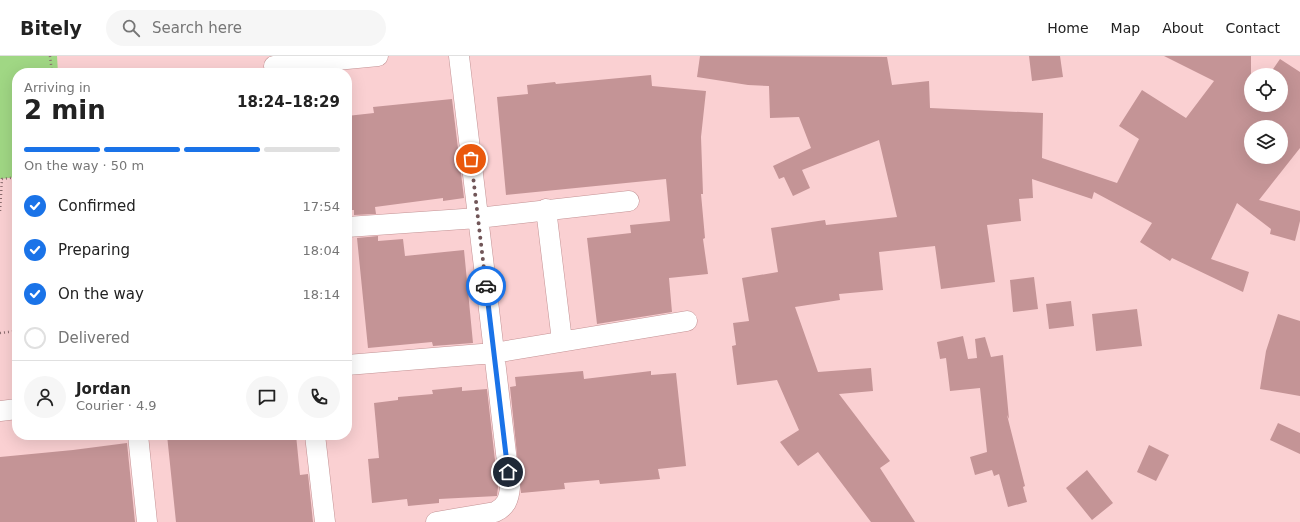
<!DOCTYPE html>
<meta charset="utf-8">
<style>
:root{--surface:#fff;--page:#f6f6f6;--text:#222;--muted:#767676;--line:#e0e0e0;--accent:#1a73e8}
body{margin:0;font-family:"DejaVu Sans",sans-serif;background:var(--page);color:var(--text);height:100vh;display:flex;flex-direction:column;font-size:15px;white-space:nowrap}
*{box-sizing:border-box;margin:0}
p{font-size:13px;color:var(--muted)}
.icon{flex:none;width:22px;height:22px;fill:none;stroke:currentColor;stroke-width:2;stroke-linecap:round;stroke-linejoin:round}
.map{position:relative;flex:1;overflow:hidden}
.drawer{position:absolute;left:12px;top:12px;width:340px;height:372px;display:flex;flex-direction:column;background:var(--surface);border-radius:16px;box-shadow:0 4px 16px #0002}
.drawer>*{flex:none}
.tools{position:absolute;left:1244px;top:12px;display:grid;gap:8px}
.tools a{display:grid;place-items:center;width:44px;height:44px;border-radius:50%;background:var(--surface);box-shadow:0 4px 16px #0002;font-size:20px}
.pin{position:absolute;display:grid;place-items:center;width:34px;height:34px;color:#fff;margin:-17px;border:2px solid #fff;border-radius:50%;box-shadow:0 1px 4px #0007}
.courier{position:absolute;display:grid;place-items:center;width:40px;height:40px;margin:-20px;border:3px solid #1a73e8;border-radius:50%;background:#fff;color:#222;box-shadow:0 1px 5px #0007}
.headline em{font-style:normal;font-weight:800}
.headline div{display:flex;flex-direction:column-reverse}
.headline{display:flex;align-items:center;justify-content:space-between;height:68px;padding:0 12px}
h1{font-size:26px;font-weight:800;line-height:30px}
.bar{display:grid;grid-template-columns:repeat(4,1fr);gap:6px 4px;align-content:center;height:48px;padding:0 12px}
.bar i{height:5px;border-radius:3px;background:var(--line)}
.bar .on{background:var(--accent)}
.bar p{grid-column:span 4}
.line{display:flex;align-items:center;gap:10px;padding:0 12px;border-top:1px solid var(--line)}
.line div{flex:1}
.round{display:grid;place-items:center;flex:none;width:42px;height:42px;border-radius:21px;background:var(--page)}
ol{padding:0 12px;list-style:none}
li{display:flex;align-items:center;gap:12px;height:44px}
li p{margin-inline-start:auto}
li .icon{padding:4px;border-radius:50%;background:var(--accent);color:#fff;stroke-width:4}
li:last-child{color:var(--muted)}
li i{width:22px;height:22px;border:2px solid var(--line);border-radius:50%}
header{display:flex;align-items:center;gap:24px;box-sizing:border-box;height:56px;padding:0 20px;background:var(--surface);border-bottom:1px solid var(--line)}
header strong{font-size:19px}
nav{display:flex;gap:22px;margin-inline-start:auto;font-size:14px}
.search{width:280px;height:36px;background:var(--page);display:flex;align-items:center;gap:10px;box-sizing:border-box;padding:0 14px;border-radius:22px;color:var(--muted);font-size:15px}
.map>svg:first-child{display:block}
</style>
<header>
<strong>Bitely</strong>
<div class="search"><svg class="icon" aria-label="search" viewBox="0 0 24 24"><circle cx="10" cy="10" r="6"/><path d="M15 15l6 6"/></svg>Search here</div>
<nav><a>Home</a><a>Map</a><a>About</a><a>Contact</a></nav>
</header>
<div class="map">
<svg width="1300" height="466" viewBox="0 0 1300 466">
<rect width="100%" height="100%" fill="#fad0d2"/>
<path fill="#a0d784" d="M0,0H57L58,17H17V121L0,123Z"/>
<path fill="#c49496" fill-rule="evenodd" d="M700,0L887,1L892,29L929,25L930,52L1043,57L1042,102L1117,127L1139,83L1119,70L1142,34L1186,62L1214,25L1164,0H1251V49H1281V19H1269L1280,3L1300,16V92L1259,144L1300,155V165L1295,185L1270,178L1271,173L1237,147L1211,203L1249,216L1243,236L1172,202L1170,205L1140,186L1152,167L1094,136L1092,143L1032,123L1033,142L1019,143L1021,165L987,169L995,226L941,233L935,190L879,196L883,234L839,238L840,244L795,251L818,316L871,312L873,335L839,338L890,405L880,412L915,466H871L818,396L798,410L780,386L799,374L777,324L737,329L732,290L736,289L733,267L749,265L742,222L778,216L771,172L825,164L826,169L897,161L879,84L802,114L810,132L793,140L784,121L779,123L773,110L811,92L799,61L770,62L769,30L748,29L697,21ZM1251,71H1281V101H1251Z
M1029,0H1060L1063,21L1032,25Z
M651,19L652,30L706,35L701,81L703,138H701L705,182L703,183L708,218L669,222L672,256L597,268L587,182L631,177L630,169L670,165L666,123L506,139L497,41L528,38L527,29L555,26L556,28Z
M452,43L464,142L443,145V142L375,151L376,158L354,159V154H347V60L374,57L373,51Z
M378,180V185L403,183L405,200L464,194L473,287L433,290L432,286L368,292L357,182Z
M1034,221L1038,253L1013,256L1010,224Z
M1071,245L1074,270L1049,273L1046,248Z
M1137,253L1142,290L1096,295L1092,258Z
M1278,258L1300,265V340L1260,333L1266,295Z
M963,280L968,303L977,302L975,283L985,281L991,301L1003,299L1009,363L1007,359L1025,430L1023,431L1027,446L1008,451L999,418L994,420L992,414L975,419L970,401L987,396L980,332L950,335L946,302L940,303L937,286Z
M583,315L584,323L651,315V319L676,317L686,410L658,413L660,423L600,428L599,424L564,427L565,433L521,437L510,331L516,330L515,321Z
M462,331V335L487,333L498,431L497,440L439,443V447L408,450L407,443L372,447L368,403L379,402L374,347L398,344V341L433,338L432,334Z
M1278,367L1300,377V398L1270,384Z
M167,379H296L300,419L308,418L313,466H176Z
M127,387L135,466H0V401L73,394Z
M1149,389L1169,399L1156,425L1137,416Z
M1087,414L1113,447L1092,464L1066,432Z"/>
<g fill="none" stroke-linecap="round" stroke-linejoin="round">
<g stroke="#c39294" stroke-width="21">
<path id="street" d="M274,10L378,0
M546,153L562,285
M347,171L478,162L629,145
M347,309L494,297L687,265
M0,355L17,353
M138,379L147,466
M315,379L325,466
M436,466L495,456C506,451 509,443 510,431L459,0"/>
</g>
<path stroke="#8a6c6e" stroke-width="2.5" stroke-dasharray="1 3" stroke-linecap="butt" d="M50,0L52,17
M0,155L2,123L17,121
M0,277L17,275"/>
<use href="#street" stroke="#fff" stroke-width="20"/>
</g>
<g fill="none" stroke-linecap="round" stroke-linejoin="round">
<path stroke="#715658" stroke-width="4" stroke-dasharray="0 7.2" d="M471,103L486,230"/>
<path stroke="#1a73e8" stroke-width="5" d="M486,230L508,416"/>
</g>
</svg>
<div class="tools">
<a><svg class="icon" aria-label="locate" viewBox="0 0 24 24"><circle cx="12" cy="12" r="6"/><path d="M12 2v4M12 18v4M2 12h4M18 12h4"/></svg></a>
<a><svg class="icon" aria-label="layers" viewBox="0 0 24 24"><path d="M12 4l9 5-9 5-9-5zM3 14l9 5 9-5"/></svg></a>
</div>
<div class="pin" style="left:471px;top:103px;background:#ea580c"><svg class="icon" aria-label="bag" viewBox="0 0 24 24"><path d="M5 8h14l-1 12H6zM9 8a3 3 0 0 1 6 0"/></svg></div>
<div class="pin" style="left:508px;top:416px;background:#1f2937"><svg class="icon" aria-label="home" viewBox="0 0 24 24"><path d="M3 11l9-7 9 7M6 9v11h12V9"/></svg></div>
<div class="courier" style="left:486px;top:230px"><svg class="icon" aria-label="car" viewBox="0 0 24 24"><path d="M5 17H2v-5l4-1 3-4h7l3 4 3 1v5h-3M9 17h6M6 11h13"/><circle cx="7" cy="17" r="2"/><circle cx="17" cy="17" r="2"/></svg></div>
<section class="drawer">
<div class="headline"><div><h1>2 min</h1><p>Arriving in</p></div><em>18:24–18:29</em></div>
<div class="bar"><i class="on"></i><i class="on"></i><i class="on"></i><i></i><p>On the way · 50 m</p></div>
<ol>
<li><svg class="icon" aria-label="check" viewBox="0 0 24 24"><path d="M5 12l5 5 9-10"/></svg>Confirmed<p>17:54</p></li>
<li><svg class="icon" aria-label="check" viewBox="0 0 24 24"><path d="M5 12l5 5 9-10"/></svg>Preparing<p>18:04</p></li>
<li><svg class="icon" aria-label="check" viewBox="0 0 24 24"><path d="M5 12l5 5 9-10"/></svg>On the way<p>18:14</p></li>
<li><i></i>Delivered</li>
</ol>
<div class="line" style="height:72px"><a class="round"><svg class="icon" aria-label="person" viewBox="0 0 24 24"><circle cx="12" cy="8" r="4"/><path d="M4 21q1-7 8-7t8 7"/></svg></a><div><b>Jordan</b><p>Courier · 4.9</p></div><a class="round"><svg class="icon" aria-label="chat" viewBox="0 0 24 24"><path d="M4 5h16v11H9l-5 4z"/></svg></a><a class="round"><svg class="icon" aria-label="phone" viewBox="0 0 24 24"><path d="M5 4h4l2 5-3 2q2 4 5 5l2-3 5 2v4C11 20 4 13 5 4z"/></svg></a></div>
</section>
</div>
